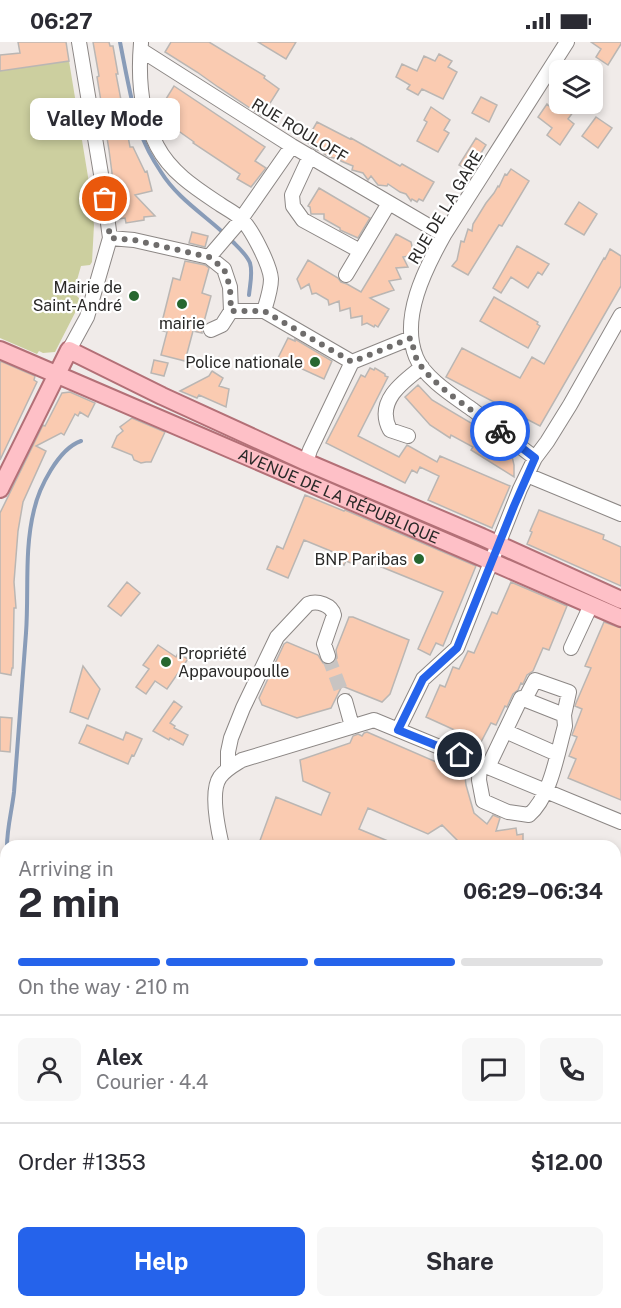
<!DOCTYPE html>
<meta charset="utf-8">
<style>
:root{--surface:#fff;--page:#f7f7f7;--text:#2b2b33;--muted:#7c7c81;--line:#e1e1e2;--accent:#2563eb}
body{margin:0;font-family:"Public Sans",sans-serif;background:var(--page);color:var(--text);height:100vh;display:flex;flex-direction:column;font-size:22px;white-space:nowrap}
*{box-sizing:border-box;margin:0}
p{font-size:20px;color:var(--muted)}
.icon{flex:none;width:33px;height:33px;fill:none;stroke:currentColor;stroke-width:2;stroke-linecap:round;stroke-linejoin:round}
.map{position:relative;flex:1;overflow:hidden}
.sheet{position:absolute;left:0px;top:798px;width:621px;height:468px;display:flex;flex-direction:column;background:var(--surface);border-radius:18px 18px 0 0;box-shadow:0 3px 9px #0003}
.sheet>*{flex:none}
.tools{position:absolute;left:549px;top:18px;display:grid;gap:12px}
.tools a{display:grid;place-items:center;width:54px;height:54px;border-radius:9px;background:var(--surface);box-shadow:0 3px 9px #0003;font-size:30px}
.pin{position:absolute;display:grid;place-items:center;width:51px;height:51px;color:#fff;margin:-26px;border:3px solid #fff;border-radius:50%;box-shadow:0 2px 6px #0007}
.courier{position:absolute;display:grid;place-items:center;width:60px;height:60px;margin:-30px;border:4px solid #2563eb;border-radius:50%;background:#fff;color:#222;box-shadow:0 2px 8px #0007}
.bubble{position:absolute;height:42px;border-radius:9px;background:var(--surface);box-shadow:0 3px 9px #0003;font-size:20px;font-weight:700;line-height:42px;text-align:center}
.overview em{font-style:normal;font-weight:700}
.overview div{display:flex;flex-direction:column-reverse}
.overview{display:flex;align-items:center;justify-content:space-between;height:102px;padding:0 18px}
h1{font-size:39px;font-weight:700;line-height:45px}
.bar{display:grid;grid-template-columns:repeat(4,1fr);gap:9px 6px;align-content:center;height:72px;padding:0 18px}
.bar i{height:8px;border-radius:4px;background:var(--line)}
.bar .selected{background:var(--accent)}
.bar p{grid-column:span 4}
.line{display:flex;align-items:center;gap:15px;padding:0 18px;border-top:2px solid var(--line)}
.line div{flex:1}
.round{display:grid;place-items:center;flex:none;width:63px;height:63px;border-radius:9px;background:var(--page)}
.button{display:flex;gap:12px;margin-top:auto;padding:12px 18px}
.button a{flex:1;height:69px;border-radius:9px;background:var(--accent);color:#fff;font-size:24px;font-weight:700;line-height:69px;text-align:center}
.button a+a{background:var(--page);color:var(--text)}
.status{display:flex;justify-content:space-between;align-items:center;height:42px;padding:0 30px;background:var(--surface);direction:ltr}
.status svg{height:16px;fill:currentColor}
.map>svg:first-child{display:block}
</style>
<div class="status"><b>06:27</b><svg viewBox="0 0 49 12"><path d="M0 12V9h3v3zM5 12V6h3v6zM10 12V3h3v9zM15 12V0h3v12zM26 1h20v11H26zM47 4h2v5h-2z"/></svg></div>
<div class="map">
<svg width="621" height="1266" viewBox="0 0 621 1266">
<rect width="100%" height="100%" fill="#f0ebe9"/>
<path fill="#cccf9f" d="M69,19L90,147L94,183L92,220L90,223L81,224L73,252C78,255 80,255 80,261L55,310L43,311L39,309L37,312L0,296V29Z"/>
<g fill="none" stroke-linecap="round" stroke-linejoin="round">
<path stroke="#899cb8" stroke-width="4" d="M120,0C126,30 131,61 140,89C145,104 153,118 161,130C179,159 210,176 233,200C239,206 247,213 250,221C253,231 250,242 249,253
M7,804C7,786 12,768 14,750C18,697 22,644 26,591C29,550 24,508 34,468C39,446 58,407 81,399
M6,840L5,852L6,860
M0,1007L6,997"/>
</g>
<path fill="#facbb1" stroke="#bab6b3" stroke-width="1.5" d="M18,0H66L69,19L0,29V13L20,11Z
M93,0H109L110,4H113L118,32H116L130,105H133L145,130L147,129L152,149L135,153L155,174L144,175V178L126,181L125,176L118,177L109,108L97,35L99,34Z
M171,0H209L265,34L264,36L279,47L262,74L218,45L197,30L165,10Z
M258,0H296L286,17Z
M591,0H621V2L608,23L596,15L601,7Z
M439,12L452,19L448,25L457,30L443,57L422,47L418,53L407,47L410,43L396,35L402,22L417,29L424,14L435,19Z
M174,44L265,105L255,119L266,126L251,145L237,137L240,132L193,101L194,100L156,73Z
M481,55L497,63L489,80L472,71Z
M547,62L550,65L553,62H579L568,77L574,82L560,103L547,93L552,86L538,75Z
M431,65L450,78L444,88L449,91L438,110L417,99L427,80L424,78Z
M596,75L612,86L598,106L582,94Z
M317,80L350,97L351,96L400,124L402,122L434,140L423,159L419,157L417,160L412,157L411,159L406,152L400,150L388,142L387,144L378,143L371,134L368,138L363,131L352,128L353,124L341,119L339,117L329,115L324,112L325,110L317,108L312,105L306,99Z
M476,96L486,103L470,129L459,123Z
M511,127L529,139L502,184L499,183L468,233L452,224L457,218L461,199L464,200L468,187L472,189L473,182L486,161L494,151L498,144L499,145L505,132L507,133Z
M319,146L370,176L358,196L340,188V186L324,177V172H311L310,165L308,164Z
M579,160L597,172L584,193L565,182Z
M192,190L208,194L205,205L189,201Z
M396,192L411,200L414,213L403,215L408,225L396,226L401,237L389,239L394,248L370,256L389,267L378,285L375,283L374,285L367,281L362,283V274L351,276L350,266L340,269L339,259L329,263L328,258L316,251L312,252L309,242L301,247L297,237L308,218L338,236L341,240L347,242L361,250Z
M517,204L549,222L542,233L538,230L528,246L511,235L501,251L493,246Z
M610,207L621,214V244L540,384L446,335L462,306L520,336L532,315L544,322L604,216L605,217Z
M185,219L205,223L209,226L202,251L211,254L202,287V291L193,289L185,319L161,313L167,290L160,288L173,236L180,238Z
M494,255L538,280L537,282L540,284L528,306L480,279Z
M288,296L295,299V297L332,319L324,337L278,316Z
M154,318L168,321L164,334L151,331Z
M0,319L35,334L34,338L37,340L0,418Z
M370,326L374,328L375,326L385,332V334L388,335L358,394L399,415L407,403L437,420L440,414L510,444L492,486L428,458L439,434L420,425L417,431L412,428L405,441L326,401L361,333L365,335Z
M212,329L223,336L219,344L229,347L226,365L199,353L197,356L180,349L209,334Z
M418,343L432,358L488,391L507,406L512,414L514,423V435L471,408L473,405L451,393L450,396L430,383L405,355Z
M70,350L95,361L88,375L80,370L78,374L75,372L64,393L61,391L36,404L46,409L23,460L18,489L14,540L16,566H14L13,626H12L11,633L0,631V471L43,383L45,384L62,351Z
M132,376L165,390L151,420H146L141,421L134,418L132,413L112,405L117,394L123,389L120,385Z
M305,453L344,469L345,468L476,524L443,604L436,601L430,613L418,607L443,550L362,517L361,518L354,515L351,521L346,519L344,523L336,517L338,512L304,498L288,536L267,527L277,504L283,507Z
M539,468L604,493L603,497L621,505V544L527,502L532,490L530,489Z
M127,540L140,551L121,574L108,564Z
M511,540L567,564L549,608L543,606L533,629L527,633L523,642L521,641L518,648L513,652L507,665L505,664L496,683L491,681L481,700L426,675L440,643L445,645L453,625L459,627L468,609L474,611L492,570L497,572Z
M349,575H353L409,598L390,652L382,660L342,644L331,666L297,676L262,663L259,656L284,602L287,600L318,613L323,621L327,623L331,622L337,616L336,608Z
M604,580L621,586V758L568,736L576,717L569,714L577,695L572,693L582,667L575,664L576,661L591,626L585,624Z
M158,603L176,615L178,611L188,617L167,647L155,639L146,652L136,645L149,627L143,623Z
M83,624L100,647L88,677L70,670Z
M174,659L182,665L170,681L175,684L174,686L188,693L183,703L170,696L169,698L153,689Z
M0,675L12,676L10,710L0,709Z
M87,683L123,698L126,690L142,697L134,714L132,713L128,722L79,701Z
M367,690L457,729L460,723L468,727L465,735L466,743L474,771L487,782L493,773L500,776L496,789L516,786L517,793L523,792V804H463L442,783L428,792L368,766L359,787L400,804H258L276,755L321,773L330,751L303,739L300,718L350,701L353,694L358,692L362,694L364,691Z"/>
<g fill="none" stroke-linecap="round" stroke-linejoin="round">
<path stroke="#c8c4c2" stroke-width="14" stroke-dasharray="14 7" stroke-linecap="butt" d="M328,614L345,659"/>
<g stroke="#8c8785" stroke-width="16">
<path id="minor" d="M141,1C138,35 141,73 157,104C171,131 197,147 221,163C227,167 235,171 240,176C251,185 270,223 271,237C271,247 267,259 264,269
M141,8L292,104L444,193
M310,114L292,153L293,164L303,178L360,209
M110,196L134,198L209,215L224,227L230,245L231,269L222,283L211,288
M209,215L239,180L292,104
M346,233L389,161
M231,269H264L352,320
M69,308L87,275L110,196L102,138L79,0
M408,394L390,388C375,360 402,340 422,325
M535,416C514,400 494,384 473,368C455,355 424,336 416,315C400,276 425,227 444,193L567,0
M306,420L310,408L352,320L411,296
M527,433L621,472
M571,606L591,563
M525,657L535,638L569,650L564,673
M345,659L352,684
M398,688L423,637L457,606L520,447L535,416L547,400L570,363L621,273
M505,689L557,712
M480,722L479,738L483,759L508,770L529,773C551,754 557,712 565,684L564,673L521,656L488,725
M228,726V710L231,696L243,666L277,595L308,562C317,558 332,563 334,573L324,602L328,614
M222,804C218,787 210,749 220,735C226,727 234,723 242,718L374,678L621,780
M615,888L621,874
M615,975L621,977
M615,1004L621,989
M0,1039L6,1029
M615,1068L621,1055
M0,1152L6,1155
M615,1183L621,1186
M240,1266V1260
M506,1266L508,1260
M532,1266L534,1260"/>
</g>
<g stroke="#b37077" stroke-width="20">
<g id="major">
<path id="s1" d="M0,308L474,512L621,576"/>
<path d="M0,447L69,308L162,354L306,420L482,495L621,558"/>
</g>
</g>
<use href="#minor" stroke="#fff" stroke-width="14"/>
<use href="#major" stroke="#fec0c7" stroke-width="16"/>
</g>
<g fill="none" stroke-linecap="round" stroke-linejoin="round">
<path stroke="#6f6d6c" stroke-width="6" stroke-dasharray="0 10.8" d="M105,157L110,196L134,198L209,215L224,227L230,245L231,269H264L352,320L411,296C413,303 414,311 417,318C431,343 477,371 500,389"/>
<path stroke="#2563eb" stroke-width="8" d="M460,713L398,688L423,637L457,606L514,464L535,416L500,389"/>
</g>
<g fill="#276730" stroke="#fff" stroke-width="2">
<circle cx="134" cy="254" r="6"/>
<circle cx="182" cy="262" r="6"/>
<circle cx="315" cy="320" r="6"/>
<circle cx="419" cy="517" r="6"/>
<circle cx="166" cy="620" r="6"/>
</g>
<g text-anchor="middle" stroke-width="4.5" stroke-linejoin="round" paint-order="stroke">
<g font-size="16" fill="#2a2928" stroke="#fff">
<text transform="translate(300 88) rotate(31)" y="6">RUE ROULOFF</text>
<text transform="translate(445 165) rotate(-59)" y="6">RUE DE LA GARE</text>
<text dy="6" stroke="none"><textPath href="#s1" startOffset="369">AVENUE DE LA RÉPUBLIQUE</textPath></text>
</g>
<g font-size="16" fill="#2a2928" stroke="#fff" text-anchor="end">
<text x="122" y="251">Mairie de<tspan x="122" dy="18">Saint-André</tspan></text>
<text x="182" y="287" text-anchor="middle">mairie</text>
<text x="303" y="326">Police nationale</text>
<text x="407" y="523">BNP Paribas</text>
<text x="178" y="617" text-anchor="start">Propriété<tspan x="178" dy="18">Appavoupoulle</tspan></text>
</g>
</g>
</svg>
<div class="tools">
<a><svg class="icon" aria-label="layers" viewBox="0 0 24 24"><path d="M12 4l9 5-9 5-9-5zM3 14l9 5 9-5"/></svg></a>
</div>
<div class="pin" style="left:105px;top:157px;background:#ea580c"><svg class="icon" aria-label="bag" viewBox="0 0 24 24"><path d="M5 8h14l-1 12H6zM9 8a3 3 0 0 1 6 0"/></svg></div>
<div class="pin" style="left:460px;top:713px;background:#1f2937"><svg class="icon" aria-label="home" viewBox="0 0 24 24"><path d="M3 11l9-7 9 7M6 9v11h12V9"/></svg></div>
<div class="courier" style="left:500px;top:389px"><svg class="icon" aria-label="bike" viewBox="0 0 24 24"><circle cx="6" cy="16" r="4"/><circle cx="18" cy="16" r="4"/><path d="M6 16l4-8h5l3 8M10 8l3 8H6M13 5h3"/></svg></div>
<div class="bubble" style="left:30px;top:56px;width:150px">Valley Mode</div>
<section class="sheet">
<div class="overview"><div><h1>2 min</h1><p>Arriving in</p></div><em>06:29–06:34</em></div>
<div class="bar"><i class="selected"></i><i class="selected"></i><i class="selected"></i><i></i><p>On the way · 210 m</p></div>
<div class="line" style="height:108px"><a class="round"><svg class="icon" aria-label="person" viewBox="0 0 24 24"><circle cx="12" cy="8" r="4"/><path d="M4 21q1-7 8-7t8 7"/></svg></a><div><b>Alex</b><p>Courier · 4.4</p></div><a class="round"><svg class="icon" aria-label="chat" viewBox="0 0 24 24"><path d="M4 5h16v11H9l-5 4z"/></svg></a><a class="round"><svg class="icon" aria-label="phone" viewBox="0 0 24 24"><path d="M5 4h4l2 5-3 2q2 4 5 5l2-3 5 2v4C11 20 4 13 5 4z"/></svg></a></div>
<div class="line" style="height:78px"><div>Order #1353</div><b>$12.00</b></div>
<div class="button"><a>Help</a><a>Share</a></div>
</section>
</div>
